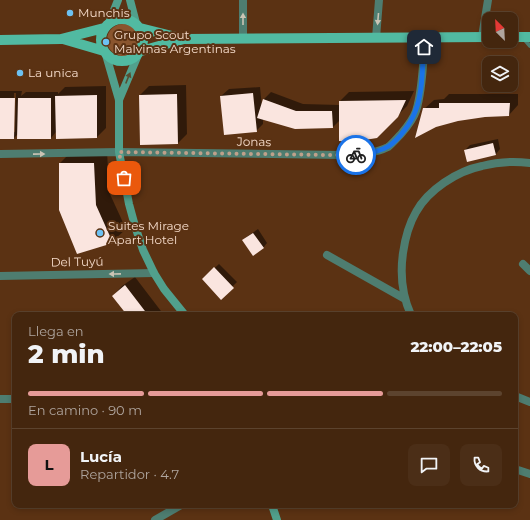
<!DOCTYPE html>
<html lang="es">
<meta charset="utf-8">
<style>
:root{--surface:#44260e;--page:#4b2e17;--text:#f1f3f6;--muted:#afa59e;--line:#5c432e;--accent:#e69b98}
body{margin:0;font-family:Montserrat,sans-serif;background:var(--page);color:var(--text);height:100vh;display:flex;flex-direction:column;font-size:15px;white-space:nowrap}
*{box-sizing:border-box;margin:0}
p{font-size:13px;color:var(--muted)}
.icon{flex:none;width:22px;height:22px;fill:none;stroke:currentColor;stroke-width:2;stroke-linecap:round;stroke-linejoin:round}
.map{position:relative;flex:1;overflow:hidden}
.sheet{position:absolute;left:12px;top:312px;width:506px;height:196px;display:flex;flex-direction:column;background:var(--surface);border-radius:8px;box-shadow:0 2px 6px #0003,0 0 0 1px var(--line)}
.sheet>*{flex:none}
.needle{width:26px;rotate:336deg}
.buttons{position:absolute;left:482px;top:12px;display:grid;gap:8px}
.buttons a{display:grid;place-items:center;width:36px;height:36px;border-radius:8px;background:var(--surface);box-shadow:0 2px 6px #0003,0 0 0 1px var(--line);font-size:20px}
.pin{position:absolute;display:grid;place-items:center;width:34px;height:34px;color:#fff;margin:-17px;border-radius:8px;box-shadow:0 2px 6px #0006}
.courier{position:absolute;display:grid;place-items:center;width:40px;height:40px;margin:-20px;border:3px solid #1a73e8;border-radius:50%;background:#fff;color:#222;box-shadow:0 1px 5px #0007}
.headline em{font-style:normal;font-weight:800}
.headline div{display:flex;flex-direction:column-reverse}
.headline{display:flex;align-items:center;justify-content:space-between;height:68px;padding:0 16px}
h1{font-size:26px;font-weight:800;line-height:30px}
.bar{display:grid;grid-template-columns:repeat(4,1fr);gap:6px 4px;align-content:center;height:48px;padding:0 16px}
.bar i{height:5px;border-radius:3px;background:var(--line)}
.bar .current{background:var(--accent)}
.bar p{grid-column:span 4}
.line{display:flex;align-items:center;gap:10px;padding:0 16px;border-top:1px solid var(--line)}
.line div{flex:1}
.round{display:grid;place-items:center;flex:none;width:42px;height:42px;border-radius:8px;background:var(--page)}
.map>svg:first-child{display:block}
</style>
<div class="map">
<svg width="530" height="520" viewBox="0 0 530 520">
<rect width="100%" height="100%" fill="#5b3213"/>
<path fill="#8a552e" d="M107 40a16 16 0 1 1 32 0a16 16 0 1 1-32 0Z"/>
<path fill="#0007" fill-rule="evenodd" d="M186,85L187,134L178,143L141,144L140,95L149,86Z
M106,86V128L97,137L56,132L51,138L18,134L14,138H0V91H22L21,96L26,92H58V94L65,87ZM14,93H16L15,132H13Z
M260,87L262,107L264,99L271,92L303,104L340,105V101L349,92L414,91L407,106L376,137L340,120L333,127L295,128L263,119V124L256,131L221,96L229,89Z
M449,94H518V105L509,115L424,109L434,100L444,99Z
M498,139L500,149L496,154L465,150L470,145Z
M73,150H107L109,192L126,229L112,242L60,163Z
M258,229L267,243L263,248L243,240L248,236Z
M219,264L237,282L221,298L203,279Z
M135,277L164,315H128L113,296L122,286Z"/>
<path fill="#fae5df" d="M253,93L257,132L224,135L220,96Z
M177,94L178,144L140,145L139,95Z
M97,95V138L56,139L55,96Z
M0,98H15L14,139H0Z
M18,98H51V139H17Z
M263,99L296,111H332L333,128L295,129L257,118Z
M406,100L398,117L377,138L352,142L339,141V101Z
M439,103H510L509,116L485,117L458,121L436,127L415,138L423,108H439Z
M493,143L496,155L467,162L464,150Z
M59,163H94L96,205L113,243L77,254L59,210Z
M253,233L264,248L253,256L242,240Z
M214,267L234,288L221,300L202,279Z
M125,285L148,315H127L112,296Z"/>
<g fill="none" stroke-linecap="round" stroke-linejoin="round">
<path stroke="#4e7d70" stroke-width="4" d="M524,39L530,46"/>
<path stroke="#4e7d70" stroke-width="8" d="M482,37L488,0
M376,38L379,0
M243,39V0
M0,154L119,152L343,155C358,154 374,154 388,147C392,144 397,138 401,134C407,127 413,120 416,111C423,89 423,60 425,38
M327,255L405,299
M523,264L530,271
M0,276L154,273
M411,315C402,295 400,274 403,253C405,239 409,224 416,212C428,190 457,171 482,166C497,162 514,161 530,163
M515,396L530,402
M0,399H15
M515,469L530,474
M155,520L181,505"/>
<path stroke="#51a08c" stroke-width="8" d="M130,0L136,23
M109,23L118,0
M106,55L119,100V152L129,204L135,226L143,250L154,273L164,289L185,315
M119,100L138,55
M272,505L277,520"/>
<path stroke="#51baa1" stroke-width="10" d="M101 40a21 21 0 1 1 42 0a21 21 0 1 1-42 0Z
M140,28L184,39
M511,37H530
M63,39L104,51
M0,40L61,39L104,28
M141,51L184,39L489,37"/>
</g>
<defs><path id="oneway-solid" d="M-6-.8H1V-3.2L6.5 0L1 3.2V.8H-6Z"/></defs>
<g fill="#cbc4b4">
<use href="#oneway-solid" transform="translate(243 19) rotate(-90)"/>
<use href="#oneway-solid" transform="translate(378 19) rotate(95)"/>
<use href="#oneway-solid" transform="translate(39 154) rotate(-1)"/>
<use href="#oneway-solid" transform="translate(115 274) rotate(179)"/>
</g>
<use fill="#584e31" href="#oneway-solid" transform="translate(128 78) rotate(-68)"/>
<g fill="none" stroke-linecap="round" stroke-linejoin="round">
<path stroke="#bfa08a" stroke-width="4" stroke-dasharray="0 7.2" d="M124,178L119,152L328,155H356"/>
<path stroke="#1a73e8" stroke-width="5" d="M356,155C365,154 381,151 389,146C399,139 411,123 415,112C423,93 422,67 424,47"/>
</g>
<g fill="#6dc2f3" stroke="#5b3213" stroke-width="1.5">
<circle cx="70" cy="13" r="4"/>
<circle cx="106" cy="42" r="4"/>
<circle cx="20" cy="73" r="4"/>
<circle cx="100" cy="233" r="4"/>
</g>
<g text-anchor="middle" stroke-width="4" stroke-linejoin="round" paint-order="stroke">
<g font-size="12" fill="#f5dbca" stroke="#5b3213" text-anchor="start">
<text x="78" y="17">Munchis</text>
<text x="114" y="39">Grupo Scout<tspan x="114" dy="14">Malvinas Argentinas</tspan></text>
<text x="28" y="77">La unica</text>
<text x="108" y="230">Suites Mirage<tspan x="108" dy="14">Apart Hotel</tspan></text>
</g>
<g font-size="12" fill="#f5dbca" stroke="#5b3213">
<text transform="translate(254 142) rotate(1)" y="4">Jonas</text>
<text transform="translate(77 262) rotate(-1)" y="4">Del Tuyú</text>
</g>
</g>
</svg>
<div class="buttons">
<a><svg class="needle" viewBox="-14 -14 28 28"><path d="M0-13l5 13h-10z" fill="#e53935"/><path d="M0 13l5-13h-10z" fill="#afa59e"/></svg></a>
<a><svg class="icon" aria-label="layers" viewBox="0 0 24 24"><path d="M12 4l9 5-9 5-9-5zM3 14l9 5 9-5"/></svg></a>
</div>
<div class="pin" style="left:124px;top:178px;background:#ea580c"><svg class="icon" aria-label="bag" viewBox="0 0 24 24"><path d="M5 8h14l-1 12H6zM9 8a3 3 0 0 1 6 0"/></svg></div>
<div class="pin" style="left:424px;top:47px;background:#1f2937"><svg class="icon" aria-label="home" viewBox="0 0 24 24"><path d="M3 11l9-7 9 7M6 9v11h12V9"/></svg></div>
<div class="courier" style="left:356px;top:155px"><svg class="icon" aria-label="bike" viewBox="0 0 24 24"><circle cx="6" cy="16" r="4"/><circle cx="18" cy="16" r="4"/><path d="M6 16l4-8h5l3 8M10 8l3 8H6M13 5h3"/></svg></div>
<section class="sheet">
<div class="headline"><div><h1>2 min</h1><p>Llega en</p></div><em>22:00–22:05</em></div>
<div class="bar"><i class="current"></i><i class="current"></i><i class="current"></i><i></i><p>En camino · 90 m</p></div>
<div class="line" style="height:72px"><b class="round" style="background:var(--accent);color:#111">L</b><div><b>Lucía</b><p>Repartidor · 4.7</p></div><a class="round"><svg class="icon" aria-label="chat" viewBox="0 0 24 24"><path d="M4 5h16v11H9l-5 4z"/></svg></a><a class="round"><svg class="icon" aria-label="phone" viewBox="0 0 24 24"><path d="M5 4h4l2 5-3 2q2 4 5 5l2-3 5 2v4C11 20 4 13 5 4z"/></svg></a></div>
</section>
</div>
